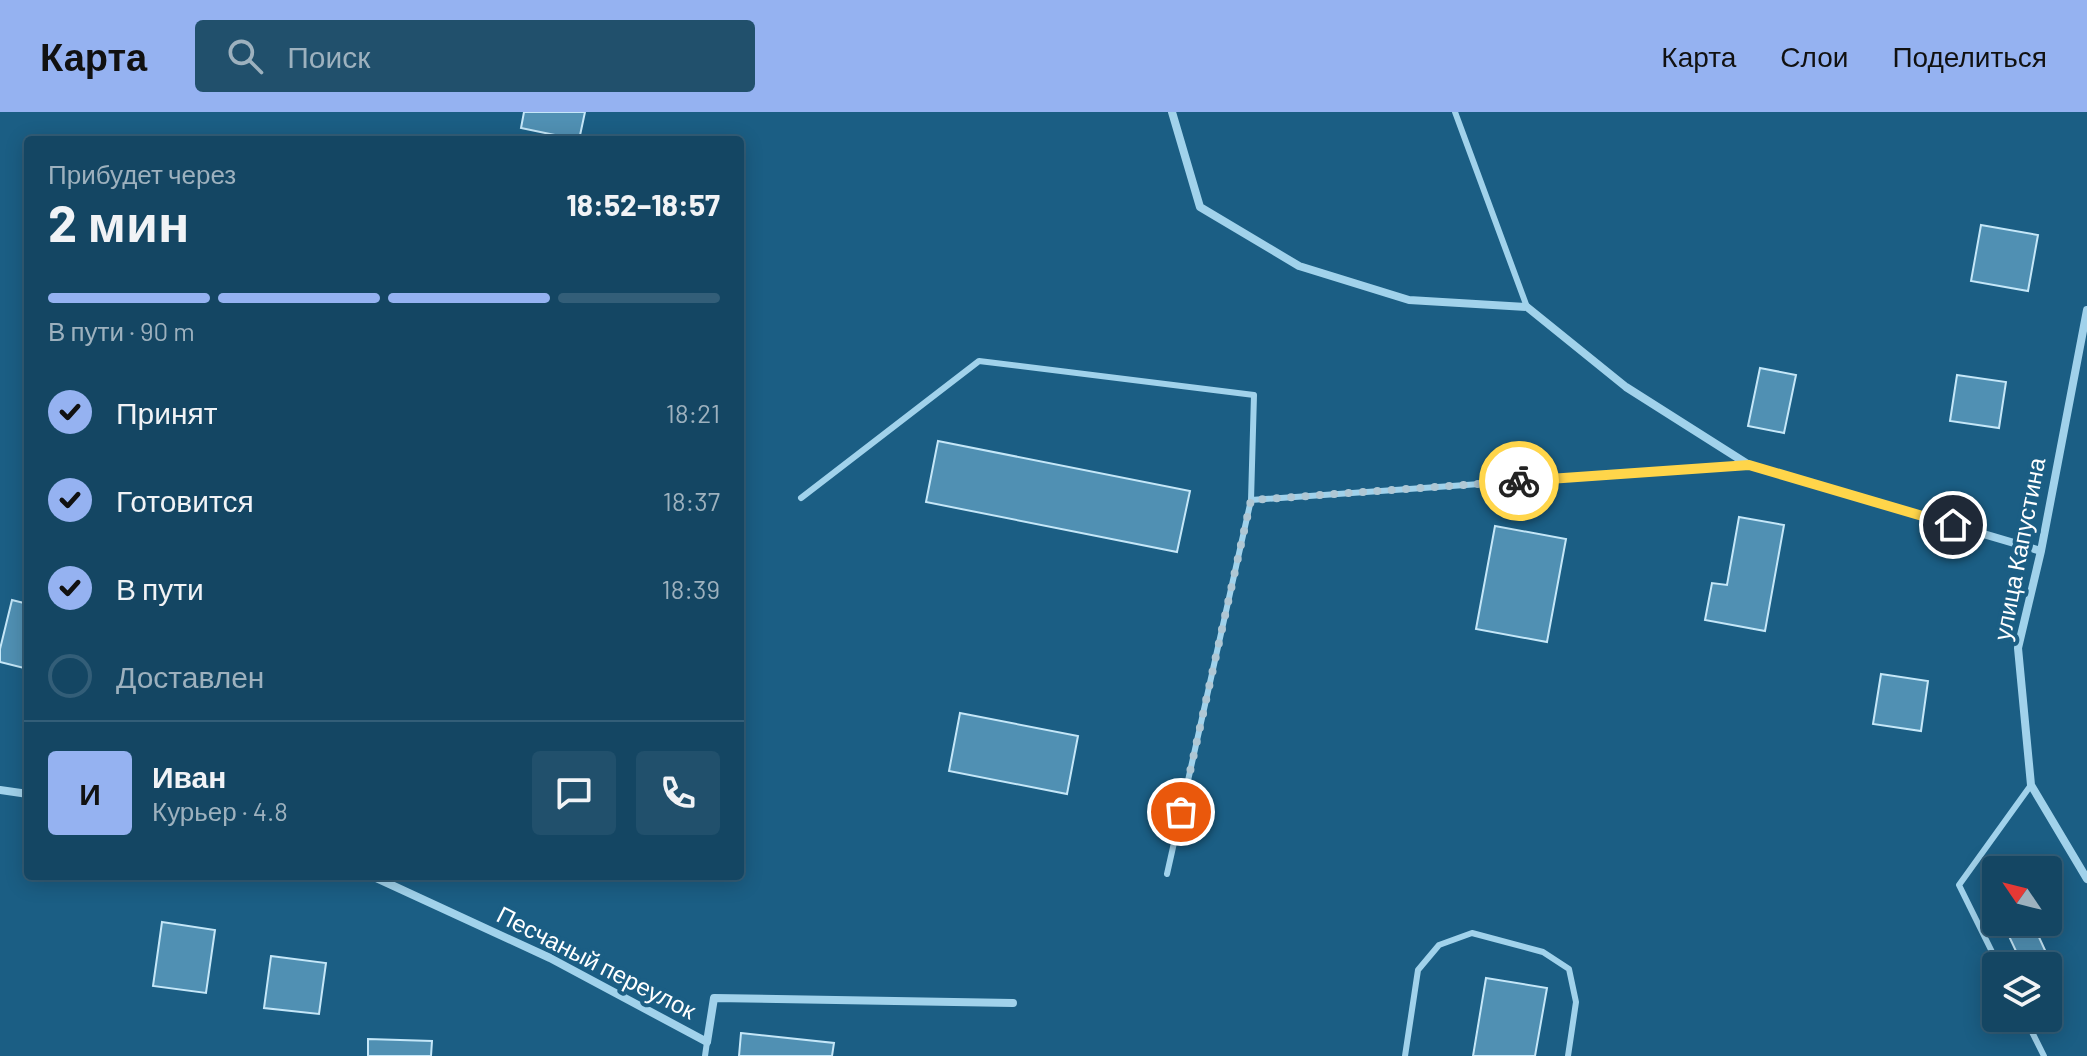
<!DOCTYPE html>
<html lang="ru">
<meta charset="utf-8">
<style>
:root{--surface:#144663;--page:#21506c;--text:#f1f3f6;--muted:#9db1be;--line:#335e78;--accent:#95b2f1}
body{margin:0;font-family:Barlow,sans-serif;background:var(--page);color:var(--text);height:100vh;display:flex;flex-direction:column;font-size:30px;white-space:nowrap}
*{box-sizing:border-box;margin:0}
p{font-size:26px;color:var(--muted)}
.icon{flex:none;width:44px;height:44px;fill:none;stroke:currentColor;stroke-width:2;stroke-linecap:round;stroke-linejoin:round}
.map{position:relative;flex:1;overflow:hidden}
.drawer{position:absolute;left:24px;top:24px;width:720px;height:744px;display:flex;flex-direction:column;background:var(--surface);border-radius:8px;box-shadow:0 4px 20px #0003,0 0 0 2px var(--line)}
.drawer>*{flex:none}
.needle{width:52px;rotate:305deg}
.tools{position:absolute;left:1982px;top:744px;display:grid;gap:16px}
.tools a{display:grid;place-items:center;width:80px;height:80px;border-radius:8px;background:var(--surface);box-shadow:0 4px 20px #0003,0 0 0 2px var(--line);font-size:40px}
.pin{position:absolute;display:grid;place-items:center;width:68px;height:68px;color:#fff;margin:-34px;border:4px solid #fff;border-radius:50%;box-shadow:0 2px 8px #0007}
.courier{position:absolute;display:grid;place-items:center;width:80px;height:80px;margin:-40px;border:6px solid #ffd54a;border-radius:50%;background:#fff;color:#222;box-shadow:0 2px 10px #0007}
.head em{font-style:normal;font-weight:700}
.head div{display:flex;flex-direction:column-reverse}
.head{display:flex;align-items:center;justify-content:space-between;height:136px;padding:0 24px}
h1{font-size:52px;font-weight:700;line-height:60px}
.bar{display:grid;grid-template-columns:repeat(4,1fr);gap:12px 8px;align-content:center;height:96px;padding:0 24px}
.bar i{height:10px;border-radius:6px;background:var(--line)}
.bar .on{background:var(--accent)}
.bar p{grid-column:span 4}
.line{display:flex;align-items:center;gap:20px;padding:0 24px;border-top:2px solid var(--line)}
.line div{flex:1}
.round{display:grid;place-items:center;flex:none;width:84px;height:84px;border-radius:8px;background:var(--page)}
ol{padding:0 24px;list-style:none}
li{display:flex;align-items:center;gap:24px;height:88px}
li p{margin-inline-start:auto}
li .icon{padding:8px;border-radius:50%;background:var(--accent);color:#111;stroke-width:4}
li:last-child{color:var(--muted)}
li i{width:44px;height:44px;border:4px solid var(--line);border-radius:50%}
header{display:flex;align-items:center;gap:48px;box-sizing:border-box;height:112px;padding:0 40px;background:var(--accent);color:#111}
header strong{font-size:38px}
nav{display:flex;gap:44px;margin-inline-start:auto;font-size:28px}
.search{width:560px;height:72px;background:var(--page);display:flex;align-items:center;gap:20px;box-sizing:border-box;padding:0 28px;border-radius:8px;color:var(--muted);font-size:30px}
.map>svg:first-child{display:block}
</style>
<header>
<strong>Карта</strong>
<div class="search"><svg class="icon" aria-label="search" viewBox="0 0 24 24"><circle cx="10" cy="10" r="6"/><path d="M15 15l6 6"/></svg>Поиск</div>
<nav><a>Карта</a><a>Слои</a><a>Поделиться</a></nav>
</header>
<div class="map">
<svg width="2087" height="944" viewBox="0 0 2087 944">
<rect width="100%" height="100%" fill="#1b5e84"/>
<path fill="#5090b3" stroke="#c5e7f8" stroke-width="2" d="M524,0H585L579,28L521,16Z
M1981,113L2038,123L2028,179L1971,169Z
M1760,256L1796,263L1784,321L1748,314Z
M1957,263L2006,270L1999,316L1950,309Z
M938,329L1190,379L1177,440L926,390Z
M1739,405L1784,413L1765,519L1705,508L1712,471L1727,473Z
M1495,414L1566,427L1547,530L1476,517Z
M12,488L28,492V557L0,550V537Z
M1881,562L1928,569L1921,619L1873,612Z
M960,601L1078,624L1067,682L949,659Z
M162,810L215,818L206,881L153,874Z
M2027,810H2032L2062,875L2048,882V854H2023L2007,820Z
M271,844L326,851L319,902L264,896Z
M1486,866L1547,876L1535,944H1473Z
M741,921L834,931L832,944H739Z
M368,927L432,929L431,944H368Z"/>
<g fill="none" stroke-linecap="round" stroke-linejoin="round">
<path stroke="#a1d2eb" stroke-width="6" d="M1455,0L1527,195
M801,386L979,249L1254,283L1251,388
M1167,762L1251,388L1749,353
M1999,854L1959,773L2031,673
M2025,906L2044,944
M705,944L707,930
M1405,944L1418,858L1439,833L1472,821L1543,840L1569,857L1576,890L1568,944"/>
<path stroke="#a1d2eb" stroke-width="8" d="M1172,0L1200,95L1299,154L1409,188L1527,195L1626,275L1749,353L2041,439
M2087,198L2041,439L2018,536L2031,673L2087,767
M0,678L28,682
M372,764L550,846L707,930L714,886L1013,891"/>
</g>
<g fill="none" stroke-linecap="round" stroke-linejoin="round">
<path stroke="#afc7d4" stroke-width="8" stroke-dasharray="0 14.4" d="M1181,700L1251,388L1519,369"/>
<path stroke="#ffd54a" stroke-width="10" d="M1519,369L1749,353L1953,413"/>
</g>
<g text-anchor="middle" stroke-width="8" stroke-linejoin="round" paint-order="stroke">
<g font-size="24" fill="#fff" stroke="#1b5e84">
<text transform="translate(2020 437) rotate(-79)" y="8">улица Капустина</text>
<text transform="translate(596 851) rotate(27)" y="8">Песчаный переулок</text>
</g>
</g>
</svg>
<div class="tools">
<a><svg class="needle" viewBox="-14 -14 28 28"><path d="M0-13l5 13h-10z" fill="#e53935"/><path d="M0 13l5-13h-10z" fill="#9db1be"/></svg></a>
<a><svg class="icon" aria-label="layers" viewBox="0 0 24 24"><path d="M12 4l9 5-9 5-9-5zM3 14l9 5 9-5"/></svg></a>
</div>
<div class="pin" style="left:1181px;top:700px;background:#ea580c"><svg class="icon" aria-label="bag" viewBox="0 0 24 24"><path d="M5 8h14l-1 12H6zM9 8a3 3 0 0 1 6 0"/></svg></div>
<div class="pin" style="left:1953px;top:413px;background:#1f2937"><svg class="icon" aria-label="home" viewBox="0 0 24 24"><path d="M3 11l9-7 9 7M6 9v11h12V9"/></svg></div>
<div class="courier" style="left:1519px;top:369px"><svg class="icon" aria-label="bike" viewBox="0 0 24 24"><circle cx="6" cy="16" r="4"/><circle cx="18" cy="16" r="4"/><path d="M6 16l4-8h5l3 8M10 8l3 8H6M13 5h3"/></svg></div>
<section class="drawer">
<div class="head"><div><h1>2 мин</h1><p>Прибудет через</p></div><em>18:52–18:57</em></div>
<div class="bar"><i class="on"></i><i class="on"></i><i class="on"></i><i></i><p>В пути · 90 m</p></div>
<ol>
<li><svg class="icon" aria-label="check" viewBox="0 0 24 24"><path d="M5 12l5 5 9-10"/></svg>Принят<p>18:21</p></li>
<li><svg class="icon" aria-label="check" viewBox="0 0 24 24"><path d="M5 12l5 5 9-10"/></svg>Готовится<p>18:37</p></li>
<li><svg class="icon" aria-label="check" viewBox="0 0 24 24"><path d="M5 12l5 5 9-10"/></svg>В пути<p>18:39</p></li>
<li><i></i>Доставлен</li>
</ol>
<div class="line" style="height:144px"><b class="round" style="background:var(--accent);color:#111">И</b><div><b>Иван</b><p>Курьер · 4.8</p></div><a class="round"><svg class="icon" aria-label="chat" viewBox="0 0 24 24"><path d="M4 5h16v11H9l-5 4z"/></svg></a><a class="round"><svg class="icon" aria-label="phone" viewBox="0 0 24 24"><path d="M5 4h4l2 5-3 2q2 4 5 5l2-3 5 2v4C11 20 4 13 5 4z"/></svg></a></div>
</section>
</div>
